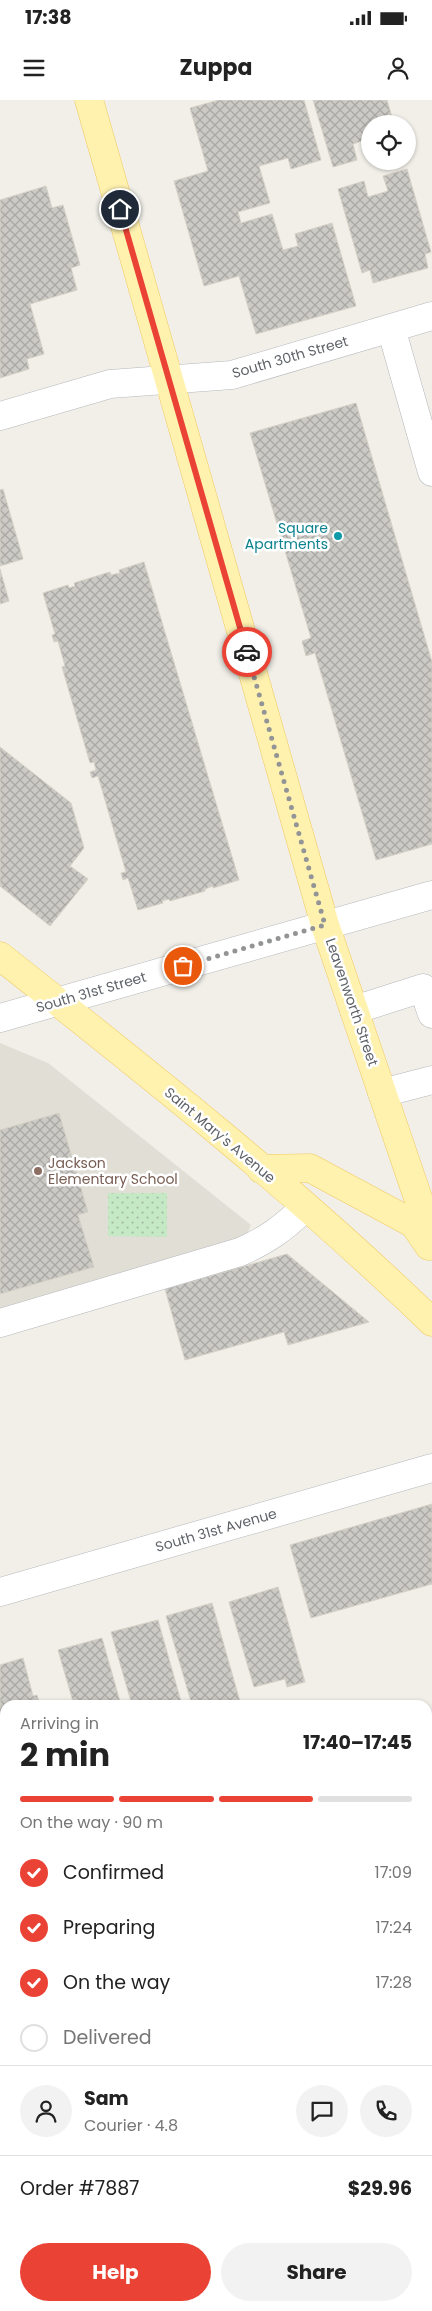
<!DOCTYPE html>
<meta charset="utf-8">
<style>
:root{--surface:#fff;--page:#f2f2f2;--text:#222;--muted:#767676;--line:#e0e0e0;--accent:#ea4335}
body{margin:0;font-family:Poppins,sans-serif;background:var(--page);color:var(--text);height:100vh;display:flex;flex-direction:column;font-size:19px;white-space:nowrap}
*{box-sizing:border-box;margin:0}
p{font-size:16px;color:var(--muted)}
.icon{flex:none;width:28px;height:28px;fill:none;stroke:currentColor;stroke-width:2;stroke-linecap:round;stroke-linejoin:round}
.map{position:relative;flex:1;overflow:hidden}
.panel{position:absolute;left:0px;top:1600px;width:432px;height:611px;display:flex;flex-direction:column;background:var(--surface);border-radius:15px 15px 0 0;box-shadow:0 1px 4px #0004}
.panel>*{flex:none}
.controls{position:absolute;left:361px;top:15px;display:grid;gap:10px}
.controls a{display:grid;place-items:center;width:55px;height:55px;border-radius:50%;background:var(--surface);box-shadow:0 1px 4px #0004;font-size:25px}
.pin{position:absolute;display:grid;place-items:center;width:42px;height:42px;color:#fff;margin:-21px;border:2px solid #fff;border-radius:50%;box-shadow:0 1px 5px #0007}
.courier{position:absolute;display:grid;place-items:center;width:50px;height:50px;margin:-25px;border:4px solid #ea4335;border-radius:50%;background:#fff;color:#222;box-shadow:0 1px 6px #0007}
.summary em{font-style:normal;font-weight:700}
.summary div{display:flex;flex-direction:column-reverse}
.summary{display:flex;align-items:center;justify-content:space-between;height:85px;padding:0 20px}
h1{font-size:32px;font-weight:700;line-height:38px}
.bar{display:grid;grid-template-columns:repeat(4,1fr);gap:8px 5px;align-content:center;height:60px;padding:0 20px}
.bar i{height:6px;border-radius:4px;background:var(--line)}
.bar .selected{background:var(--accent)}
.bar p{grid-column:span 4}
.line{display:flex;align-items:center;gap:12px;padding:0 20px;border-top:1px solid var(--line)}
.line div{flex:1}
.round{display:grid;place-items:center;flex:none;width:52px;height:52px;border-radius:26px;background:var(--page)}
ol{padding:0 20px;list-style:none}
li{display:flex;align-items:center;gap:15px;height:55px}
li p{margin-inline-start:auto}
li .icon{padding:5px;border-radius:50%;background:var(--accent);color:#fff;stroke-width:4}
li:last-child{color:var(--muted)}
li i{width:28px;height:28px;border:2px solid var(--line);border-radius:50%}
.button{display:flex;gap:10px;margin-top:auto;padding:10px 20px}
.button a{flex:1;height:58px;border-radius:30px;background:var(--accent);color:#fff;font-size:20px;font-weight:700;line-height:58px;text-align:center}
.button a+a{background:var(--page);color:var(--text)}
.status{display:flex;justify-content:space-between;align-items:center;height:35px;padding:0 25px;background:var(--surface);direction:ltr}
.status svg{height:14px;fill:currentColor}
header{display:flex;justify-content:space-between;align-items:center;height:65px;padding:0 20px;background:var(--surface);font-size:22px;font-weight:700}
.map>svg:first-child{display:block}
</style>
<div class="status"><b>17:38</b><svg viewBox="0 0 49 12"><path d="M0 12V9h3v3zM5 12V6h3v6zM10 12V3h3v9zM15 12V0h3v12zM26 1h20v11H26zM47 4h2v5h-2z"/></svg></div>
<header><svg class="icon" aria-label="menu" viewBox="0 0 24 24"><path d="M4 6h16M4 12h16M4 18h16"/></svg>Zuppa<svg class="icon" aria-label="person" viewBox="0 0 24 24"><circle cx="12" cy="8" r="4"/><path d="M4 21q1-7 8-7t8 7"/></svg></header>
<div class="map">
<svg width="432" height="2211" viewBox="0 0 432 2211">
<defs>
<pattern id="grass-dots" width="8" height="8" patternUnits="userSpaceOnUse" patternTransform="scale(1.25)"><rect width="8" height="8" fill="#c5e8c5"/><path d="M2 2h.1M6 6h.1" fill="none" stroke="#a3c0a4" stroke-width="1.8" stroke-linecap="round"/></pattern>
<pattern id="building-cross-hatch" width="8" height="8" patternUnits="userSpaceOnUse" patternTransform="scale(1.25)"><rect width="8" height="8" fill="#cccac5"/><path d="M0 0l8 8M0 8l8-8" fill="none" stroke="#a9a8a4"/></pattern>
</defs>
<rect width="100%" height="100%" fill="#f1efe8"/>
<path fill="#e1ded6" d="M0,943L48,963L251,1125L246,1136L233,1144L0,1209Z"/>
<path fill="url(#grass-dots)" d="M108,1093H167V1137L108,1136Z"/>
<path fill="url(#building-cross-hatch)" stroke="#d6d1c6" d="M219,0H304L321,60L291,69L288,58L259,66L270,103L238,112L241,123L272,114L283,150L298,146L295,134L332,123L356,206L256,234L239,176L204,186L174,81L208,71L190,8Z
M313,0H387L394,24H370V38L353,44L357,60L333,67Z
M407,69L431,152L425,154L428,168L373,183L370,170L362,173L338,89L364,81L368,97L388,91L383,76Z
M46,86L52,108L63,105L80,165L71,168L77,190L30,204L44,254L27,259L29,269L0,278V100Z
M356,303L432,562V744L376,760L315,553L306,556L302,541L311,538L250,333Z
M3,389L23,459L0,466V390Z
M144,462L239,780L213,788V786L205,789V791L170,801L169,799L162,801L163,803L138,810L128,778L123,780L121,773L126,772L98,676L92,678L90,672L96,670L94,662L90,663L62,567L65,566L58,541L54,542L52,535L55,534L43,493L68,485L69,488L75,486L74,483L110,472L111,475L120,473L119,470Z
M0,469L9,501L0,504Z
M0,647L71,703L84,748L70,766L88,779L50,826L0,786Z
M59,1013L88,1112L78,1115L94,1167L0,1194V1030Z
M287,1154L369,1222L288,1245L284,1232L185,1260L165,1189Z
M432,1404V1484L311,1518L290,1445Z
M278,1487L305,1582L287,1587L285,1579L254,1587L229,1502Z
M212,1503L241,1605H214L213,1602L192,1605L166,1516Z
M158,1520L182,1605H132L111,1532Z
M102,1538L121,1605H74L58,1550Z
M23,1558L33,1596L37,1595L40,1605H5V1644L4,1640L1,1641L0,1639V1565Z
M432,1664V1857L428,1858V1665Z
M5,1711V1752L0,1753V1713Z
M5,1804V1843H4L2,1837H0V1805Z
M5,1887V1964L0,1966V1888Z
M430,2028L432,2036V2094L428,2095V2029Z
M5,2110V2187L0,2188V2111Z
M432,2194V2211H372L389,2206H428V2195Z
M153,2206H191L192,2211H155Z"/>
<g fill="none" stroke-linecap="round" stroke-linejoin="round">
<g stroke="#b5b8bc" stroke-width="29">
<path id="minor" d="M391,228L432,372
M0,316L110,284L232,275L432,216
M354,910L423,888L432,914
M0,918L432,795
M382,993L432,980
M0,1223L240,1152C267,1140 284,1128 305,1107
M0,1492L432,1368
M428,1646L432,1645
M0,1773L5,1772
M428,1913L432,1912
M0,2038L5,2037"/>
</g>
<g stroke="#f2c960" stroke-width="29">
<path id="major" d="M89,0L325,825L432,1139
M0,856C148,973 297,1091 432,1222
M261,1069L310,1068L414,1124L429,1146"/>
</g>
<use href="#minor" stroke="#fff" stroke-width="28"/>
<use href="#major" stroke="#fff2af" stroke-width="28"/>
</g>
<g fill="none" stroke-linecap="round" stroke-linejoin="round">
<path stroke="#929495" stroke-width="5" stroke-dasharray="0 9" d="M183,866L325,825L247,552"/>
<path stroke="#ea4335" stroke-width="6" d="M120,109L247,552"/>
</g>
<circle fill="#0f9aa8" stroke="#fff" stroke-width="2" cx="338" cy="436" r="5"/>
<circle fill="#8d6e63" stroke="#fff" stroke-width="2" cx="38" cy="1071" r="5"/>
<g text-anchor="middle" stroke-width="5" stroke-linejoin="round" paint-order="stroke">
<g font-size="14" fill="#5f6368" stroke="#fff">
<text transform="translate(290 257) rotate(-16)" y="5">South 30th Street</text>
<text transform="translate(91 892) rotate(-16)" y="5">South 31st Street</text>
<text transform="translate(352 902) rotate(71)" y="5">Leavenworth Street</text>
<text transform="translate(220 1035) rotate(40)" y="5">Saint Mary's Avenue</text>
<text transform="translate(216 1430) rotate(-16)" y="5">South 31st Avenue</text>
</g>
<g font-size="14" fill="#0d838f" stroke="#fff" text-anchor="end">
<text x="328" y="433">Square<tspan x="328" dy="16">Apartments</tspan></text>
</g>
<g font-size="14" fill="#785e54" stroke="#fff" text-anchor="start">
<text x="48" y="1068">Jackson<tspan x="48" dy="16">Elementary School</tspan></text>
</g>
</g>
</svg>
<div class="controls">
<a><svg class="icon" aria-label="locate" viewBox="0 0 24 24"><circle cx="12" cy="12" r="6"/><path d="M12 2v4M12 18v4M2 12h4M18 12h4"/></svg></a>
</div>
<div class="pin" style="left:183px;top:866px;background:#ea580c"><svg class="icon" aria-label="bag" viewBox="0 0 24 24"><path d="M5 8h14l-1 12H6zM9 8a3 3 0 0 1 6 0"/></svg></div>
<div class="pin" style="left:120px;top:109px;background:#1f2937"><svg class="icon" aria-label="home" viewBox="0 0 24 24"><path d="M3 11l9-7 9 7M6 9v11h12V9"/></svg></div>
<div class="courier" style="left:247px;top:552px"><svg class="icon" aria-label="car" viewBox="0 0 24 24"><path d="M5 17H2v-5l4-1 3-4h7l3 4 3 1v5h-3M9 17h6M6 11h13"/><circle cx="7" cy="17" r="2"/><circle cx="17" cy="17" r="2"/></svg></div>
<section class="panel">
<div class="summary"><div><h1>2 min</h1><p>Arriving in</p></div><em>17:40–17:45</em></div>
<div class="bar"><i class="selected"></i><i class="selected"></i><i class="selected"></i><i></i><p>On the way · 90 m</p></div>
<ol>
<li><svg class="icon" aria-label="check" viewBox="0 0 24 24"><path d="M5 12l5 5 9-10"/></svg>Confirmed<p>17:09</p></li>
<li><svg class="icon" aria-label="check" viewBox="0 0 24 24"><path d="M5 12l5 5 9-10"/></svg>Preparing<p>17:24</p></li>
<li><svg class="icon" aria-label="check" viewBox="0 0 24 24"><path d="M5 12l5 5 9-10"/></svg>On the way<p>17:28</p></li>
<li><i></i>Delivered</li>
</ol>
<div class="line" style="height:90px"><a class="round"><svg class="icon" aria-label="person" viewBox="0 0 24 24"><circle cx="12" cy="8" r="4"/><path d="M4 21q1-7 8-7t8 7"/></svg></a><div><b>Sam</b><p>Courier · 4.8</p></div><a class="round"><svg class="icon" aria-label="chat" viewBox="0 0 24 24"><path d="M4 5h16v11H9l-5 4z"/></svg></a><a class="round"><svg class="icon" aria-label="phone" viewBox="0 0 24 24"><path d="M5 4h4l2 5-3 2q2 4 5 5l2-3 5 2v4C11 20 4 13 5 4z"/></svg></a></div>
<div class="line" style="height:65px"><div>Order #7887</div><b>$29.96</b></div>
<div class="button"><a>Help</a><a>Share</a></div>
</section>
</div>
